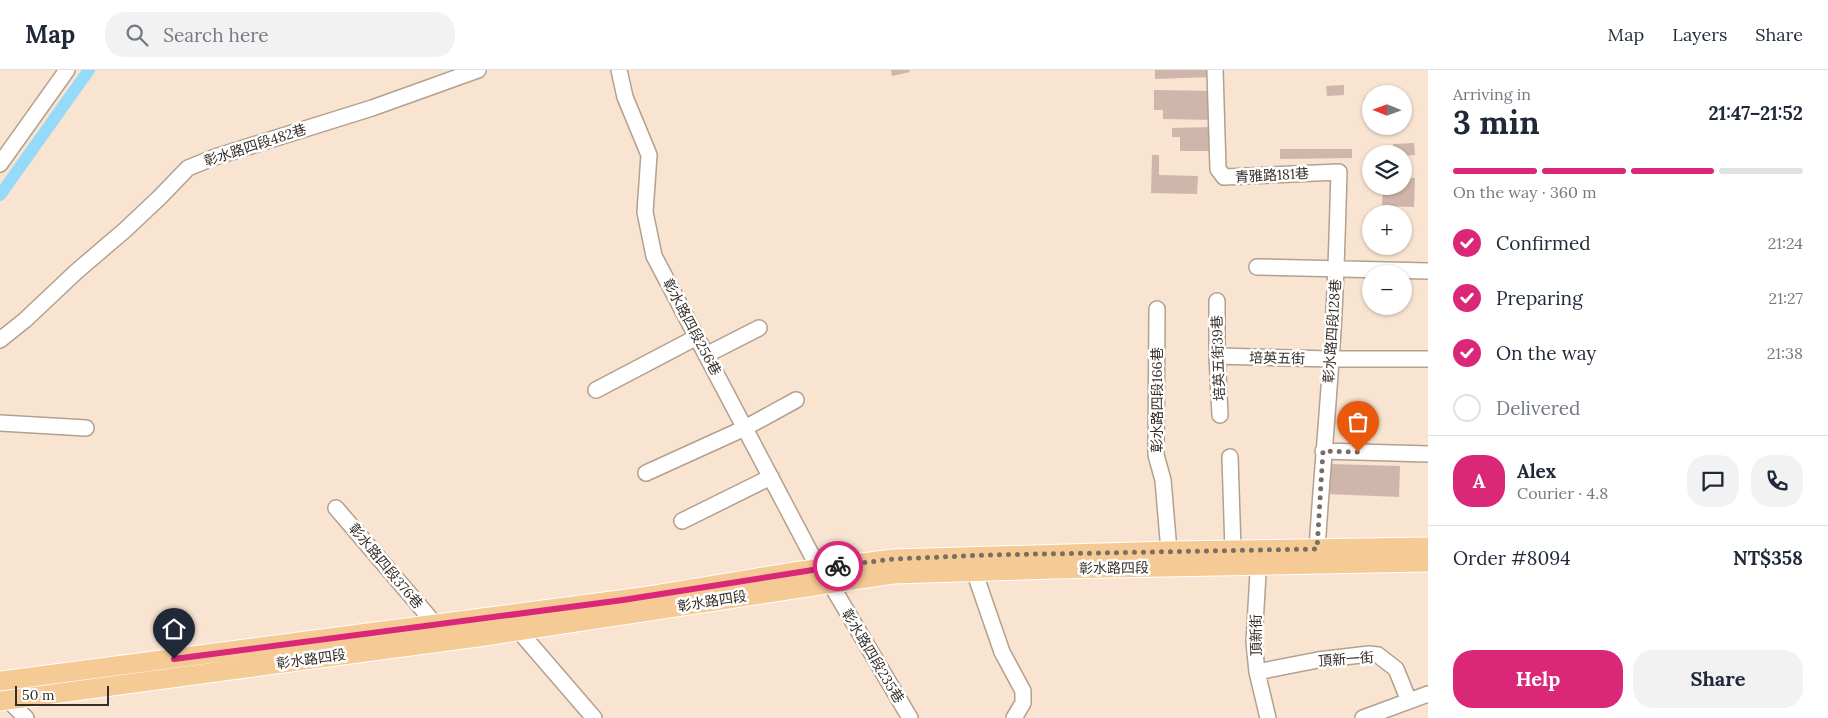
<!DOCTYPE html>
<meta charset="utf-8">
<style>
:root{--surface:#fff;--page:#f2f2f3;--text:#1f2937;--muted:#747a83;--line:#e0e1e3;--accent:#db2777}
body{margin:0;font-family:Lora,"Noto Sans TC",serif;background:var(--page);color:var(--text);height:100vh;display:flex;flex-direction:column;font-size:19px;white-space:nowrap}
*{box-sizing:border-box;margin:0}
p{font-size:16px;color:var(--muted)}
.icon{flex:none;width:28px;height:28px;fill:none;stroke:currentColor;stroke-width:2;stroke-linecap:round;stroke-linejoin:round}
.map{position:relative;flex:1;overflow:hidden}
.details{display:flex;flex-direction:column;background:var(--surface);width:400px}
.details>*{flex:none}
.needle{width:32px;rotate:271deg}
.fabs{position:absolute;left:1362px;top:15px;display:grid;gap:10px}
.fabs a{display:grid;place-items:center;width:50px;height:50px;border-radius:50%;background:var(--surface);box-shadow:0 1px 4px #0004;font-size:25px}
.scale{position:absolute;left:15px;bottom:12px;width:94px;box-sizing:border-box;padding-left:5px;border:2px solid #352e27;border-top:0;font-size:14px;line-height:18px;white-space:nowrap;color:#352e27;-webkit-text-stroke:4px #fff;paint-order:stroke}
.pin{position:absolute;display:grid;place-items:center;width:42px;height:42px;color:#fff;margin:-51px -21px;border-radius:50% 50% 50% 0;rotate:-45deg;box-shadow:0 0 5px #0007}
.pin .icon{rotate:45deg}
.courier{position:absolute;display:grid;place-items:center;width:50px;height:50px;margin:-25px;border:4px solid #db2777;border-radius:50%;background:#fff;color:#222;box-shadow:0 1px 6px #0007}
.overview em{font-style:normal;font-weight:700}
.overview div{display:flex;flex-direction:column-reverse}
.overview{display:flex;align-items:center;justify-content:space-between;height:85px;padding:0 25px}
h1{font-size:32px;font-weight:700;line-height:38px}
.bar{display:grid;grid-template-columns:repeat(4,1fr);gap:8px 5px;align-content:center;height:60px;padding:0 25px}
.bar i{height:6px;border-radius:4px;background:var(--line)}
.bar .on{background:var(--accent)}
.bar p{grid-column:span 4}
.line{display:flex;align-items:center;gap:12px;padding:0 25px;border-top:1px solid var(--line)}
.line div{flex:1}
.round{display:grid;place-items:center;flex:none;width:52px;height:52px;border-radius:20px;background:var(--page)}
ol{padding:0 25px;list-style:none}
li{display:flex;align-items:center;gap:15px;height:55px}
li p{margin-inline-start:auto}
li .icon{padding:5px;border-radius:50%;background:var(--accent);color:#fff;stroke-width:4}
li:last-child{color:var(--muted)}
li i{width:28px;height:28px;border:2px solid var(--line);border-radius:50%}
.primary-button{display:flex;gap:10px;margin-top:auto;padding:10px 25px}
.primary-button a{flex:1;height:58px;border-radius:20px;background:var(--accent);color:#fff;font-size:20px;font-weight:700;line-height:58px;text-align:center}
.primary-button a+a{background:var(--page);color:var(--text)}
header{display:flex;align-items:center;gap:30px;box-sizing:border-box;height:70px;padding:0 25px;background:var(--surface);border-bottom:1px solid var(--line)}
header strong{font-size:24px}
nav{display:flex;gap:28px;margin-inline-start:auto;font-size:18px}
.search{width:350px;height:45px;background:var(--page);display:flex;align-items:center;gap:12px;box-sizing:border-box;padding:0 18px;border-radius:20px;color:var(--muted);font-size:19px}
main{display:flex;flex:1;min-height:0}
.map>svg:first-child{display:block}
</style>
<header>
<strong>Map</strong>
<div class="search"><svg class="icon" aria-label="search" viewBox="0 0 24 24"><circle cx="10" cy="10" r="6"/><path d="M15 15l6 6"/></svg>Search here</div>
<nav><a>Map</a><a>Layers</a><a>Share</a></nav>
</header>
<main>
<div class="map">
<svg width="1428" height="648" viewBox="0 0 1428 648">
<rect width="100%" height="100%" fill="#f8e4d1"/>
<g fill="none" stroke-linecap="round" stroke-linejoin="round">
<path stroke="#95d9fb" stroke-width="12" d="M0,125L89,0"/>
</g>
<path fill="#cfb5aa" d="M891,0H909L910,2L892,6Z
M1155,0H1211L1212,7L1155,9Z
M1344,15V25L1327,26L1326,16Z
M1154,20L1216,21L1215,50L1163,49V40H1154Z
M1371,27V50L1366,51L1364,28Z
M1215,57L1216,81H1180V67H1172V58Z
M1414,73L1415,85L1404,86V84H1394L1393,74Z
M1280,79H1352V88L1280,89Z
M1152,85H1159V105L1198,106L1197,124L1151,123Z
M1404,108H1415L1414,137L1382,136L1383,116H1404Z
M1328,394L1400,396L1399,427L1327,424Z"/>
<g fill="none" stroke-linecap="round" stroke-linejoin="round">
<g stroke="#b3a08e" stroke-width="18">
<path id="minor" d="M619,0L625,27L649,85L645,142L654,186L819,499L830,513L910,648
M1215,0L1218,99L1224,107L1339,102C1337,164 1336,227 1331,289C1327,352 1321,416 1317,479
M0,94L67,0
M1257,197L1428,201
M1217,231V286L1220,345
M1157,239L1156,385L1163,410L1169,481
M0,270L25,250L77,201L125,160L160,127L188,98L215,87L372,38L478,0
M706,285L759,258
M1217,286L1331,289H1428
M596,320L697,267
M0,353L86,358
M1323,381L1428,384
M1230,387L1233,480
M646,403L745,358L796,330
M336,438L435,554
M682,451L771,407
M1259,486L1254,572L1257,602L1268,648
M974,501L1002,582L1023,621V633L1014,648
M519,561L594,648
M1257,602L1318,590L1369,584L1378,585L1396,599L1409,631
M1,626L8,630L26,648
M1363,648L1428,624"/>
</g>
<g stroke="#fff" stroke-width="21">
<path id="major" d="M0,611L642,527L793,502L893,489L1169,481L1428,477
M0,631L485,566L893,504L1056,499L1428,492"/>
</g>
<use href="#minor" stroke="#fff" stroke-width="15"/>
<use href="#major" stroke="#f6ca95" stroke-width="19"/>
</g>
<g fill="none" stroke-linecap="round" stroke-linejoin="round">
<path stroke="#796e62" stroke-width="5" stroke-dasharray="0 9" d="M838,496L893,489L987,485L1317,479L1323,381L1358,382"/>
<path stroke="#db2777" stroke-width="6" d="M174,589L623,530L838,496"/>
</g>
<g text-anchor="middle" stroke-width="5" stroke-linejoin="round" paint-order="stroke">
<g font-size="14" fill="#352e27" stroke="#fff">
<text transform="translate(255 75) rotate(-18)" y="5">彰水路四段482巷</text>
<text transform="translate(1272 105) rotate(-3)" y="5">青雅路181巷</text>
<text transform="translate(692 257) rotate(62)" y="5">彰水路四段256巷</text>
<text transform="translate(1332 261) rotate(-86)" y="5">彰水路四段128巷</text>
<text transform="translate(1218 288) rotate(-92)" y="5">培英五街39巷</text>
<text transform="translate(1277 288) rotate(1)" y="5">培英五街</text>
<text transform="translate(1157 330) rotate(-90)" y="5">彰水路四段166巷</text>
<text transform="translate(386 496) rotate(50)" y="5">彰水路四段376巷</text>
<text transform="translate(1114 498) rotate(-1)" y="5">彰水路四段</text>
<text transform="translate(712 531) rotate(-9)" y="5">彰水路四段</text>
<text transform="translate(1256 565) rotate(-91)" y="5">頂新街</text>
<text transform="translate(873 586) rotate(59)" y="5">彰水路四段235巷</text>
<text transform="translate(311 589) rotate(-8)" y="5">彰水路四段</text>
<text transform="translate(1346 589) rotate(-4)" y="5">頂新一街</text>
</g>
</g>
</svg>
<div class="fabs">
<a><svg class="needle" viewBox="-14 -14 28 28"><path d="M0-13l5 13h-10z" fill="#e53935"/><path d="M0 13l5-13h-10z" fill="#747a83"/></svg></a>
<a><svg class="icon" aria-label="layers" viewBox="0 0 24 24"><path d="M12 4l9 5-9 5-9-5zM3 14l9 5 9-5"/></svg></a>
<a>+</a>
<a>−</a>
</div>
<div class="scale">50 m</div>
<div class="pin" style="left:1358px;top:382px;background:#ea580c"><svg class="icon" aria-label="bag" viewBox="0 0 24 24"><path d="M5 8h14l-1 12H6zM9 8a3 3 0 0 1 6 0"/></svg></div>
<div class="pin" style="left:174px;top:589px;background:#1f2937"><svg class="icon" aria-label="home" viewBox="0 0 24 24"><path d="M3 11l9-7 9 7M6 9v11h12V9"/></svg></div>
<div class="courier" style="left:838px;top:496px"><svg class="icon" aria-label="bike" viewBox="0 0 24 24"><circle cx="6" cy="16" r="4"/><circle cx="18" cy="16" r="4"/><path d="M6 16l4-8h5l3 8M10 8l3 8H6M13 5h3"/></svg></div>
</div>
<section class="details">
<div class="overview"><div><h1>3 min</h1><p>Arriving in</p></div><em>21:47–21:52</em></div>
<div class="bar"><i class="on"></i><i class="on"></i><i class="on"></i><i></i><p>On the way · 360 m</p></div>
<ol>
<li><svg class="icon" aria-label="check" viewBox="0 0 24 24"><path d="M5 12l5 5 9-10"/></svg>Confirmed<p>21:24</p></li>
<li><svg class="icon" aria-label="check" viewBox="0 0 24 24"><path d="M5 12l5 5 9-10"/></svg>Preparing<p>21:27</p></li>
<li><svg class="icon" aria-label="check" viewBox="0 0 24 24"><path d="M5 12l5 5 9-10"/></svg>On the way<p>21:38</p></li>
<li><i></i>Delivered</li>
</ol>
<div class="line" style="height:90px"><b class="round" style="background:var(--accent);color:#fff">A</b><div><b>Alex</b><p>Courier · 4.8</p></div><a class="round"><svg class="icon" aria-label="chat" viewBox="0 0 24 24"><path d="M4 5h16v11H9l-5 4z"/></svg></a><a class="round"><svg class="icon" aria-label="phone" viewBox="0 0 24 24"><path d="M5 4h4l2 5-3 2q2 4 5 5l2-3 5 2v4C11 20 4 13 5 4z"/></svg></a></div>
<div class="line" style="height:65px"><div>Order #8094</div><b>NT$358</b></div>
<div class="primary-button"><a>Help</a><a>Share</a></div>
</section>
</main>
